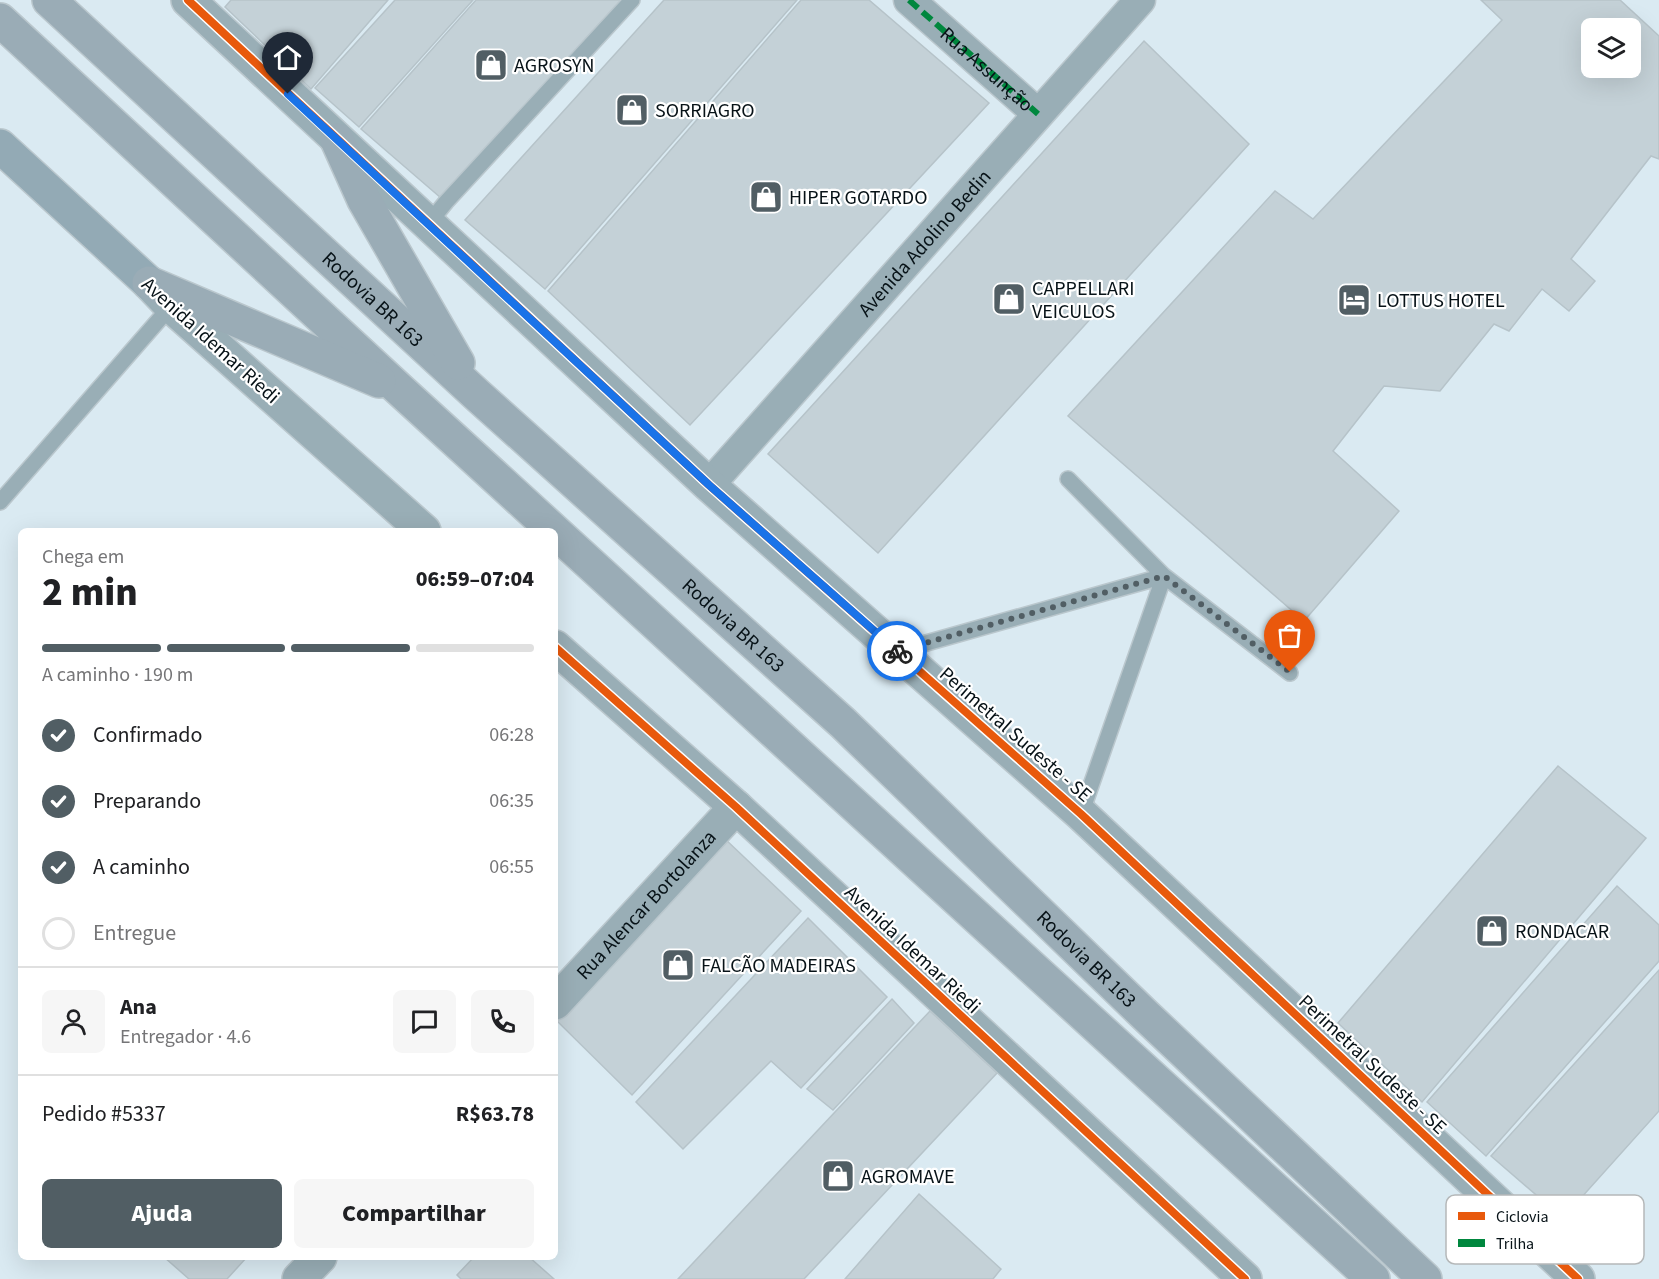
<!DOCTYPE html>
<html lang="pt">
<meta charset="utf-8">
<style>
:root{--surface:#fff;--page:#f6f6f6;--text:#202124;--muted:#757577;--line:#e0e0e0;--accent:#515e64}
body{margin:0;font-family:"Source Sans 3",sans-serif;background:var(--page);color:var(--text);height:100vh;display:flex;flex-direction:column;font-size:22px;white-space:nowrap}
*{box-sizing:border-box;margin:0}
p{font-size:20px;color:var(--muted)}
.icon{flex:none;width:33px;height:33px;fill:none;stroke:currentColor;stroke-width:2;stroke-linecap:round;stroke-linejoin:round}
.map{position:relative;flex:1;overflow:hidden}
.sheet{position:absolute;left:18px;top:528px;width:540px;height:732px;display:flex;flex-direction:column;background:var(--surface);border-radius:9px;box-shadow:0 6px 24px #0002}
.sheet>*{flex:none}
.buttons{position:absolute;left:1581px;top:18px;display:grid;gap:12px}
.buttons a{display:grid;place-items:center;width:60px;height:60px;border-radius:9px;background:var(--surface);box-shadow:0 6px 24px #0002;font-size:30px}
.pin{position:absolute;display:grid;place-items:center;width:51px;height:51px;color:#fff;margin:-62px -26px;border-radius:50% 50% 50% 0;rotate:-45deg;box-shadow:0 0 6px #0007}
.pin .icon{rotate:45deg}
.courier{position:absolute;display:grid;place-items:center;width:60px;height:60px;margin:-30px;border:4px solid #1a73e8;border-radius:50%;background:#fff;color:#222;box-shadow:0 2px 8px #0007}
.head em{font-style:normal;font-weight:800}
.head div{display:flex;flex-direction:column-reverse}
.head{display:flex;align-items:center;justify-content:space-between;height:102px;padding:0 24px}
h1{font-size:39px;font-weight:800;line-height:45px}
.bar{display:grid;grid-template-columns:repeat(4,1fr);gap:9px 6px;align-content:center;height:72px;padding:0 24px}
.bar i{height:8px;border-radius:4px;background:var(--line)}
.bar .selected{background:var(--accent)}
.bar p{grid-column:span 4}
.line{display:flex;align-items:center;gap:15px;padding:0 24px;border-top:2px solid var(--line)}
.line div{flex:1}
.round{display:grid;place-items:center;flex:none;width:63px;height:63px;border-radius:9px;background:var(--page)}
ol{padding:0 24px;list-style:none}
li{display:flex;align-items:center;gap:18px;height:66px}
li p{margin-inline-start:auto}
li .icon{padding:6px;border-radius:50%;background:var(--accent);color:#fff;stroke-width:4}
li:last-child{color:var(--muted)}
li i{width:33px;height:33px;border:3px solid var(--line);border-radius:50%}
.primary-button{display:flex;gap:12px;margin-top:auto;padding:12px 24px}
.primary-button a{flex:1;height:69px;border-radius:9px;background:var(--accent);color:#fff;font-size:24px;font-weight:800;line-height:69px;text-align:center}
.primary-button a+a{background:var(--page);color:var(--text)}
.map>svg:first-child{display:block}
</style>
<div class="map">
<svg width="1659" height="1279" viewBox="0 0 1659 1279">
<rect width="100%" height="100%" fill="#daeaf2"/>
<path fill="#c4d1d7" stroke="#b6c3c9" stroke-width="1.5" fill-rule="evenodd" d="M231,0H388L311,89L225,7Z
M395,0H473L359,127L315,88Z
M476,0H623L441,198L361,129Z
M664,0H797L545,289L465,220Z
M801,0H869L989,103L690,425L548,291Z
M1481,0H1620L1659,36V159L1651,156L1571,259L1595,281L1569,311L1542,289L1509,331L1494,324L1440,391L1384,386L1333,451L1399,511L1304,621L1068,416L1275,191L1313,219L1502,20ZM1592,28H1630V68H1592Z
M1144,41L1249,144L878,553L768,454Z
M1558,766L1646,838L1422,1102L1338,1023Z
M724,838L801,911L632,1095L555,1019Z
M1617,886L1659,925V961L1486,1156L1427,1102Z
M808,918L887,997L801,1088L771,1061L683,1149L636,1102Z
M1659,970V1111L1563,1218L1491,1156Z
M892,999L914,1023L833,1110L807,1089Z
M930,1011L997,1073L804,1279H678Z
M919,1194L1001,1269L993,1279H845Z
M164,1257H247L227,1279H189Z
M474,1257H529L554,1279H461L457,1275Z"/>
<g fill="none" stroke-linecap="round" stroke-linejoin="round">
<g stroke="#bac7cd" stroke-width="18">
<path id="service" d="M428,224L446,202L632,0
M1068,479L1164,576L1290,673
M0,502L171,306
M898,651L1164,576
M1081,814L1164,576"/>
</g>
<g stroke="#bac7cd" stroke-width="33">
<g id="minor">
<path id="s1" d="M909,0L1038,114"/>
<path id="s2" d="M709,485L1140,0"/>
</g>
</g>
<g stroke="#bac7cd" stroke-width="36">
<g id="tertiary">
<path d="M188,0L709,485L1081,814L1578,1279"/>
<path d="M149,283L171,306L424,531"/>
<path d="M555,647L736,807L1245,1279"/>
<path id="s3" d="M555,1003L736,807"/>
<path d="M299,1279L320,1257"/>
</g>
</g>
<g stroke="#bac7cd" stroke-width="36">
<path id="secondary" d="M0,146L149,283"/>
</g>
<g stroke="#bac7cd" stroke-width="36">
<g id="trunk">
<path id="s4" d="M49,0L476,394L843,723L1145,1015L1425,1279"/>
<path d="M0,20L400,390L1373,1279"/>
<path d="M337,140L364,200L458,363"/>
<path d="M149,283L379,381"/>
</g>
</g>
<use href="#service" stroke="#99aeb6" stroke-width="15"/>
<use href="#minor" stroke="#99aeb6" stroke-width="30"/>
<use href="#tertiary" stroke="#99aeb6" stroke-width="33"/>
<use href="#secondary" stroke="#93aab5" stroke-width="33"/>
<use href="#trunk" stroke="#9aacb6" stroke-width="33"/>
<path stroke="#00873e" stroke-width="6" stroke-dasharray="12 6" stroke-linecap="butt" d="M909,0L1038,114"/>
<g stroke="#fff" stroke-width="11">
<path id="cycleway" d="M188,0L709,485L1081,814L1578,1279
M555,647L736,807L1245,1279"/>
</g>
<use href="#cycleway" stroke="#e8590c" stroke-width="8"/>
</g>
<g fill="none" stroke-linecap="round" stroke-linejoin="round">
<path stroke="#515e64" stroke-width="6" stroke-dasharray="0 10.8" d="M897,651L1164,576L1290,672"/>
<path stroke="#1a73e8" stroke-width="8" d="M288,94L709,485L897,651"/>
</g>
<defs>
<g id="shop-square" transform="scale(1.725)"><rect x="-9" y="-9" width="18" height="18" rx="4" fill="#515e64" stroke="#fff"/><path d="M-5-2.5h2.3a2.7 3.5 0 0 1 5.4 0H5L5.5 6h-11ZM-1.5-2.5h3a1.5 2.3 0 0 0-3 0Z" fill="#fff"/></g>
<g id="hotel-square" transform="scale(1.725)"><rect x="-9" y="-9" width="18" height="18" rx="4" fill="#515e64" stroke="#fff"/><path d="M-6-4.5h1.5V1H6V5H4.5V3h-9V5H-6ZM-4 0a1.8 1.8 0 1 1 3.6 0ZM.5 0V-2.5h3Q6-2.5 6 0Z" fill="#fff"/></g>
</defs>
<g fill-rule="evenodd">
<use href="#shop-square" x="491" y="65"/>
<use href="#shop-square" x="632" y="110"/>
<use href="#shop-square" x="766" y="197"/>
<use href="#shop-square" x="1009" y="299"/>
<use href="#hotel-square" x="1354" y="300"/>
<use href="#shop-square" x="1492" y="931"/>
<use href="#shop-square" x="678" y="965"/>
<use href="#shop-square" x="838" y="1176"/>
</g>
<g text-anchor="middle" stroke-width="4.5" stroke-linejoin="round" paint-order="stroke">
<g font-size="20" fill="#071217" stroke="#fff" text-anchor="start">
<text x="514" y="72">AGROSYN</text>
<text x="655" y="117">SORRIAGRO</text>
<text x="789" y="204">HIPER GOTARDO</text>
<text x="1032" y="295">CAPPELLARI<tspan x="1032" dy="23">VEICULOS</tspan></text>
<text x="1377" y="307">LOTTUS HOTEL</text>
<text x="1515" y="938">RONDACAR</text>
<text x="701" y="972">FALCÃO MADEIRAS</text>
<text x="861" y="1183">AGROMAVE</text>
</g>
<g font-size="20" fill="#071217" stroke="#fff">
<text dy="7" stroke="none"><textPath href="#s1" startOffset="104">Rua Assunção</textPath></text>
<text dy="7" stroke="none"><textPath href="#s2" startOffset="324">Avenida Adolino Bedin</textPath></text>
<text dy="7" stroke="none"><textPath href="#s4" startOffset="441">Rodovia BR 163</textPath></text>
<text transform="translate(211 340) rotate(42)" y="7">Avenida Idemar Riedi</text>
<text dy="7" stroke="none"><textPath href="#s4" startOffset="927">Rodovia BR 163</textPath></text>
<text transform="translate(1016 734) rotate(41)" y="7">Perimetral Sudeste - SE</text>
<text dy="7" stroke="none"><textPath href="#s3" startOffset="134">Rua Alencar Bortolanza</textPath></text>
<text transform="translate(913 949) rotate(43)" y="7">Avenida Idemar Riedi</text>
<text dy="7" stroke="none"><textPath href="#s4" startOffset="1413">Rodovia BR 163</textPath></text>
<text transform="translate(1373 1064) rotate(43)" y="7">Perimetral Sudeste - SE</text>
</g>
</g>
<rect x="1446" y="1195" width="198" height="69" rx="9" fill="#fff" stroke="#b5b8b9" stroke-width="1.5"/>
<rect x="1458" y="1212" width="27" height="8" fill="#e8590c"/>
<rect x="1458" y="1239" width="27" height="8" fill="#00873e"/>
<g font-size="16" fill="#071217">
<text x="1496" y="1222">Ciclovia</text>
<text x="1496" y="1249">Trilha</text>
</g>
</svg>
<div class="buttons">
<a><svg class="icon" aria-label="layers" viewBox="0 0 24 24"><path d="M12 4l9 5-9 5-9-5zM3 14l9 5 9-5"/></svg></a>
</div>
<div class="pin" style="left:1290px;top:672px;background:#ea580c"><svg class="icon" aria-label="bag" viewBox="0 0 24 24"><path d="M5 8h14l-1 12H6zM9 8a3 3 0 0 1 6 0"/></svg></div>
<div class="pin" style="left:288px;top:94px;background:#1f2937"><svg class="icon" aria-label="home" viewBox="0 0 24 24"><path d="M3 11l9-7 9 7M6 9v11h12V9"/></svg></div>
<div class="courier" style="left:897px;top:651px"><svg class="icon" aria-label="bike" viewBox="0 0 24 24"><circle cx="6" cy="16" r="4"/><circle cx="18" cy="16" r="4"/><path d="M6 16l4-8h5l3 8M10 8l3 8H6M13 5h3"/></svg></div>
<section class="sheet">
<div class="head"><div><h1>2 min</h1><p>Chega em</p></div><em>06:59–07:04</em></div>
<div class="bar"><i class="selected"></i><i class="selected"></i><i class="selected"></i><i></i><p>A caminho · 190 m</p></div>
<ol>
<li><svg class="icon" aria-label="check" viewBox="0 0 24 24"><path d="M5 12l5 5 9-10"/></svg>Confirmado<p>06:28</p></li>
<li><svg class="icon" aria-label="check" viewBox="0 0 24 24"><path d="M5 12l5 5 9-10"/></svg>Preparando<p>06:35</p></li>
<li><svg class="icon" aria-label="check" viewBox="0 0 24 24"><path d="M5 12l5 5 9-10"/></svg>A caminho<p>06:55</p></li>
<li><i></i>Entregue</li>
</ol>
<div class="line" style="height:108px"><a class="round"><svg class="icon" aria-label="person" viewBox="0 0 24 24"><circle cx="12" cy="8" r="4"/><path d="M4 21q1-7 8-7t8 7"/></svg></a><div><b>Ana</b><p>Entregador · 4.6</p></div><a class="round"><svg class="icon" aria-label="chat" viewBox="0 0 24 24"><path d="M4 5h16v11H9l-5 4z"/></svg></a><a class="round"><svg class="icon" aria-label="phone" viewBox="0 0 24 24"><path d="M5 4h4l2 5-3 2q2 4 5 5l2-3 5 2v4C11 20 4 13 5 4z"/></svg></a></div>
<div class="line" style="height:78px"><div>Pedido #5337</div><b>R$63.78</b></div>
<div class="primary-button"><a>Ajuda</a><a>Compartilhar</a></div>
</section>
</div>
